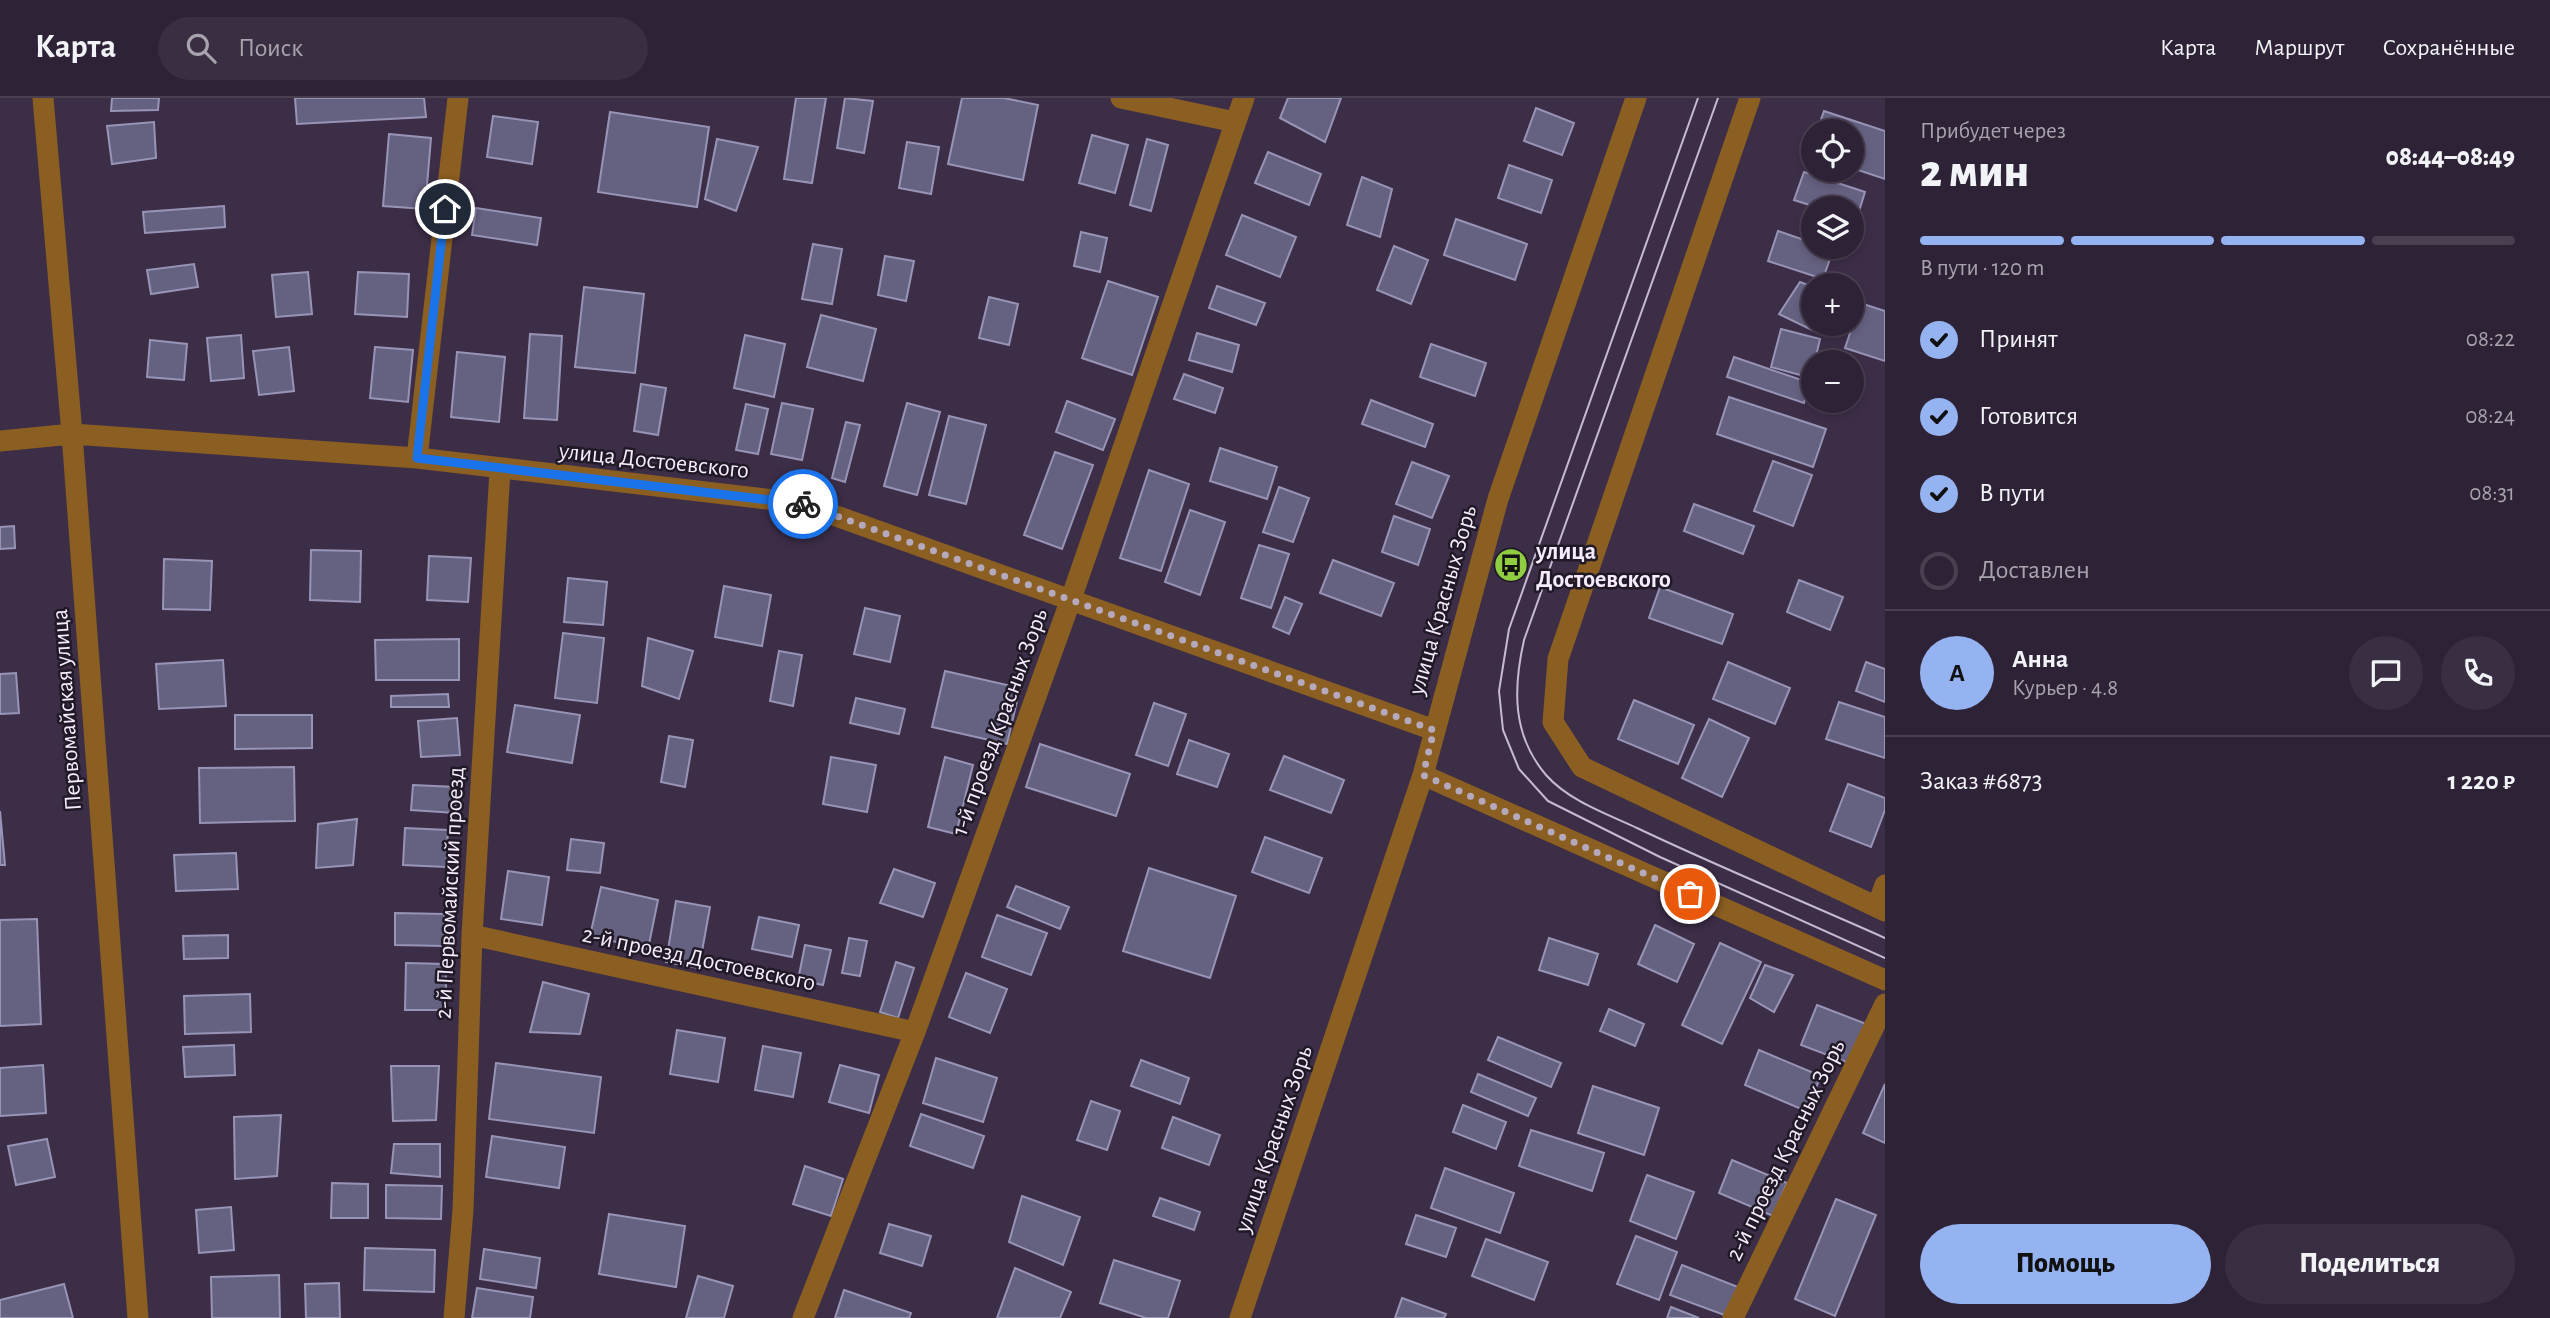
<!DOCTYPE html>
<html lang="ru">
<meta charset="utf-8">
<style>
:root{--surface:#2e2236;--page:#3a2f42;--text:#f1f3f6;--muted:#a7a4ad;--line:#493f51;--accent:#95b2f1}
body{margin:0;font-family:"Alegreya Sans",sans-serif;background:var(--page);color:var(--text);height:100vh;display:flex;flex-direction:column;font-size:26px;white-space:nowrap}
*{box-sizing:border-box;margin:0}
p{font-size:23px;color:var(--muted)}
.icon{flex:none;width:38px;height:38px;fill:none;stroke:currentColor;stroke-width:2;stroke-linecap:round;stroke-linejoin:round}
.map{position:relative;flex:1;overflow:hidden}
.panel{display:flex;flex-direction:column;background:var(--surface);width:665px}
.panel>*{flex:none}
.tools{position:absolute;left:1801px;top:21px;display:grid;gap:14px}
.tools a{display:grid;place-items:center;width:63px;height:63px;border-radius:50%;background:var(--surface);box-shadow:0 4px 10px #0003,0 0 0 2px var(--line);font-size:35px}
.pin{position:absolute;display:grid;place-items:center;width:60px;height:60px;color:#fff;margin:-30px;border:4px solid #fff;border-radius:50%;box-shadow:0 2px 7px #0007}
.courier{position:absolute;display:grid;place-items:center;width:70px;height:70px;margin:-35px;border:5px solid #1a73e8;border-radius:50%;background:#fff;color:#222;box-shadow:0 2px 9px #0007}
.headline em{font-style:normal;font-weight:800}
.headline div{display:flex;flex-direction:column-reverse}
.headline{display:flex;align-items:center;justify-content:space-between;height:119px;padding:0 35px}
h1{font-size:46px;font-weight:800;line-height:52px}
.bar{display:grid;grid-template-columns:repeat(4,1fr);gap:10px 7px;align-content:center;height:84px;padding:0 35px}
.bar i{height:9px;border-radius:5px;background:var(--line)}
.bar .current{background:var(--accent)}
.bar p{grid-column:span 4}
.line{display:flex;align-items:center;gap:18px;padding:0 35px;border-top:2px solid var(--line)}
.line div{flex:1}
.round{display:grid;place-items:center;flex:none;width:74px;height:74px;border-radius:37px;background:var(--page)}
ol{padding:0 35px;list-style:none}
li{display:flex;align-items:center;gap:21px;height:77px}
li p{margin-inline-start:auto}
li .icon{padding:7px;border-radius:50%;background:var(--accent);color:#111;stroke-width:4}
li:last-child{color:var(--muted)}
li i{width:38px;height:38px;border:4px solid var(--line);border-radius:50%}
.button{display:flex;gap:14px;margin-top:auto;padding:14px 35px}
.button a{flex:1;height:80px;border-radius:42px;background:var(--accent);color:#111;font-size:28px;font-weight:800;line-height:80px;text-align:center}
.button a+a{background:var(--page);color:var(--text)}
header{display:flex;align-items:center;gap:42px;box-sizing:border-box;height:98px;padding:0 35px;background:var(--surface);border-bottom:2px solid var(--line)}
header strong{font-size:33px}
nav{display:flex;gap:38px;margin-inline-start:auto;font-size:24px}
.search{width:490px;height:63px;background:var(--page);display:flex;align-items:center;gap:18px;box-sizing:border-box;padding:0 24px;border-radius:38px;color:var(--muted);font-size:26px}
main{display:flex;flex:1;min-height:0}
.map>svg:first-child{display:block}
</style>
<header>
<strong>Карта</strong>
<div class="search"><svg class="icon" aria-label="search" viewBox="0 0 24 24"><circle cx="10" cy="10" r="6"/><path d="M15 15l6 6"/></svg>Поиск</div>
<nav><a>Карта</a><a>Маршрут</a><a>Сохранённые</a></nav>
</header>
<main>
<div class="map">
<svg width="1885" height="1220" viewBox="0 0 1885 1220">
<rect width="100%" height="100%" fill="#3d2e48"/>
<path fill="#656180" stroke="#9894b6" stroke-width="2" d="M112,0H159L158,12L111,13Z
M295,0H424L426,19L297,26Z
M796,0H826L812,85L784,81Z
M845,0L873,3L864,55L837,50Z
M962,0H1004L1038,7L1023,82L948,66Z
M1288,0H1341L1325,44L1280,20Z
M1536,10L1574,25L1562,57L1524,43Z
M1824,13L1885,33V81L1852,70V33H1817Z
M610,14L709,29L697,109L598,94Z
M493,18L538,24L532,66L487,59Z
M154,24L156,60L112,66L107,28Z
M389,36L431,40L425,111L383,108Z
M1092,37L1128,47L1115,95L1079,85Z
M717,41L758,49L736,113L705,101Z
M1147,41L1168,47L1151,113L1130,107Z
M907,44L939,49L931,96L899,90Z
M1268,54L1321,76L1309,107L1255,85Z
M1509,67L1552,82L1541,115L1498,100Z
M1804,74L1865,94L1856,123L1852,121V110H1819L1794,102Z
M1362,79L1392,91L1380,139L1347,127Z
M224,108L225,129L145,135L143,114Z
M476,110L541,120L537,147L472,137Z
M1242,117L1296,139L1280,179L1226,157Z
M1456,121L1527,146L1515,182L1444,157Z
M1778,133L1813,145V149L1833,152L1823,181L1768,163Z
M1081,134L1107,140L1100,174L1074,168Z
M813,146L842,151L832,206L802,201Z
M1394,148L1428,162L1411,206L1377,192Z
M885,158L914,163L906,203L878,197Z
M194,166L198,189L151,196L147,172Z
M308,174L312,216L276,219L272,177Z
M358,174L409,176L407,219L355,216Z
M1108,183L1158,199L1132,277L1082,260Z
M1800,184L1813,189V226H1823L1818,235L1779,216Z
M1217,188L1265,205L1256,227L1209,210Z
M584,189L644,196L635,275L575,269Z
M989,199L1018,206L1009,247L979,240Z
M1860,205L1885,213V263L1845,250Z
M821,217L876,231L863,283L807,269Z
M1781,231L1820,241L1811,280L1771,269Z
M1197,235L1239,247L1232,274L1189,262Z
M530,236L562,238L557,322L524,320Z
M241,237L244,280L211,283L207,240Z
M745,237L785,246L774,299L734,290Z
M150,242L187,246L184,282L147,279Z
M1431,246L1486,265L1475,298L1420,279Z
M289,249L294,293L259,297L253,253Z
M375,249L413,252L408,304L370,300Z
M457,254L505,259L499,324L451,319Z
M1734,259L1810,285L1804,305L1727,279Z
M1184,276L1223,290L1215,315L1174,301Z
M641,286L666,290L658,337L634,333Z
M1729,299L1826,331L1813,369L1717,336Z
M1371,302L1433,326L1425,349L1362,326Z
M1067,303L1115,321L1103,352L1056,334Z
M782,305L813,311L802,362L771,356Z
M907,305L940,314L917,397L884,388Z
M746,306L768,311L758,356L736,352Z
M949,318L986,327L966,406L929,397Z
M846,324L860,327L845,384L832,380Z
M1220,350L1277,369L1267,401L1210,383Z
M1055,354L1093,367L1062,451L1024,437Z
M1773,363L1812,377L1793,428L1754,413Z
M1412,364L1449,378L1432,420L1396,406Z
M1149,372L1189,386L1161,473L1120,460Z
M1279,389L1309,400L1293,444L1263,434Z
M1694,406L1754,428L1743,456L1684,433Z
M1190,412L1225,424L1200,497L1165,484Z
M1394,418L1430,431L1418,467L1382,454Z
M14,428L15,450L0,451V429Z
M1259,447L1289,456L1271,510L1241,500Z
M311,452L361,453L360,504L310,502Z
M429,458L471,460L468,504L427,502Z
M164,461L212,463L210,512L163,511Z
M1333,462L1394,485L1381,518L1320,495Z
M568,480L607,484L603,527L564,524Z
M1799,482L1843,499L1830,532L1787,514Z
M724,488L771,497L762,548L715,539Z
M1660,489L1733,516L1722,546L1649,520Z
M1285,499L1302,506L1289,536L1273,529Z
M865,510L900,518L890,564L854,556Z
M563,535L604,540L597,605L555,600Z
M648,540L693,553L679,601L642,588Z
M459,541V582H376L375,542Z
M779,553L802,557L793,608L770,603Z
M223,562L226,608L159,611L156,566Z
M1728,564L1790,590L1775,626L1713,601Z
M1866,564L1885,571V604L1856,593Z
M945,573L1020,590L1007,646L932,629Z
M16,575L19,615L0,616V576Z
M448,596L449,609H391V598Z
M856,600L905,611L899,636L850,625Z
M1634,602L1694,627L1678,666L1618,641Z
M1839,604L1885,619V660L1826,641Z
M1154,605L1186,616L1168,668L1136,657Z
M515,607L580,617L572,665L507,654Z
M235,617H312V650L235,651Z
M457,620L460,657L421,659L418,623Z
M1709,621L1749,640L1722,699L1682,680Z
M669,638L693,642L685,689L661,684Z
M1189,642L1229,656L1217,689L1177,676Z
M1040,646L1130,676L1116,718L1026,689Z
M1284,658L1344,682L1331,715L1270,692Z
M831,659L876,667L867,714L823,706Z
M945,659L973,667L956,736L928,729Z
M294,669L295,723L200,725L199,670Z
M1848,686L1885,700V712L1871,749L1830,733Z
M413,687L456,689L455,715L411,712Z
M0,713L5,767H0Z
M357,721L353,767L316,770L318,726Z
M405,730L448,732L446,769L403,767Z
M1265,739L1322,760L1309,795L1252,774Z
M571,741L604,745L600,775L567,772Z
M236,755L238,791L176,793L174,757Z
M1149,770L1236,798L1210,880L1123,853Z
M894,771L935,785L923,819L880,805Z
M508,773L549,779L542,827L501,821Z
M1016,788L1069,809L1060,831L1007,809Z
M601,789L658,802L648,851L590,838Z
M676,803L710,809L699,870L666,864Z
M395,815L444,816V848L395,847Z
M997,817L1047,835L1031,877L982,859Z
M759,819L799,827L792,859L752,851Z
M37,821L41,926L0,928V822Z
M1655,827L1694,846L1677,884L1638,866Z
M228,837V860L184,861L183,838Z
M849,840L867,843L860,878L842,875Z
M1549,840L1598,856L1588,887L1539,872Z
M1720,845L1761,864L1722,946L1682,927Z
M805,847L831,852L823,887L798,882Z
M896,864L914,870L898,920L880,914Z
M406,865L446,866V912H405Z
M1765,867L1793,877L1774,914L1750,900Z
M966,875L1007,891L990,935L949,919Z
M543,884L589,896L580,936L530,934Z
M250,896L251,934L185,936L184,898Z
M1817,907L1869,927L1854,967L1801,947Z
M1609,911L1644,926L1635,948L1600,933Z
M677,932L725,940L718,984L670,976Z
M1498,939L1561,965L1551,989L1488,962Z
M234,947L235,977L185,979L183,949Z
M763,948L801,955L793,999L755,992Z
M1759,952L1821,978L1806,1013L1745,987Z
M936,960L997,980L983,1024L923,1005Z
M1141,962L1189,980L1180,1006L1131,988Z
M496,965L601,979L594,1035L489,1021Z
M43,967L46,1015L0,1018V970Z
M840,967L879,977L869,1015L829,1004Z
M391,968H439L436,1022L393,1023Z
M1478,976L1536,1000L1528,1018L1471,994Z
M1885,986V1045L1863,1035Z
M1593,988L1659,1010L1644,1057L1578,1035Z
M1091,1003L1120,1013L1107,1052L1077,1042Z
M1463,1007L1506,1024L1496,1051L1453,1034Z
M921,1016L984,1038L973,1070L910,1048Z
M281,1017L277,1078L235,1081L234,1019Z
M1173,1019L1220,1037L1209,1067L1162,1050Z
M1531,1032L1604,1055L1592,1093L1519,1068Z
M492,1038L565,1049L559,1090L486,1079Z
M47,1041L55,1079L16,1087L8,1048Z
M394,1046H440V1079L391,1075Z
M1732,1062L1787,1085L1773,1118L1719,1095Z
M805,1068L843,1081L831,1118L793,1106Z
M1445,1070L1514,1095L1500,1135L1431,1110Z
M1647,1077L1694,1094L1676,1141L1630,1123Z
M332,1085L368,1086V1120H331Z
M386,1087L442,1088L441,1121L386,1120Z
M1022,1098L1080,1119L1063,1167L1009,1144Z
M1160,1100L1200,1114L1194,1132L1153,1118Z
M1836,1101L1876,1117L1835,1218L1795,1201Z
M231,1109L234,1152L199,1155L196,1112Z
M609,1116L685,1128L676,1189L599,1176Z
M1416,1117L1456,1130L1446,1159L1406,1146Z
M889,1126L931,1138L922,1168L880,1155Z
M1636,1138L1677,1154L1659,1202L1617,1186Z
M1486,1141L1548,1164L1534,1202L1472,1178Z
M365,1150L435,1152L434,1194L364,1192Z
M484,1151L540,1160L536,1190L480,1181Z
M1114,1162L1180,1183L1168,1220H1146L1100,1205Z
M1682,1167L1738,1189L1727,1218L1670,1197Z
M1015,1170L1071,1194L1060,1220H997Z
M279,1177L280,1220H212L211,1179Z
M698,1178L733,1188L724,1220H686Z
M339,1185L340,1220H306L305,1186Z
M64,1186L73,1220H0V1202Z
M477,1190L533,1199L530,1220H472Z
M844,1192L911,1215L909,1220H835Z
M1402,1200L1446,1216L1444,1220H1395Z
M1671,1209L1699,1220H1667Z"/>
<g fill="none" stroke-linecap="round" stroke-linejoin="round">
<path stroke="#8b5e21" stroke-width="21" d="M43,0L72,336L138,1220
M1121,0L1235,24
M1750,0L1558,561L1553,624L1582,669L1885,813
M0,343L72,336L417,360L800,405L1434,632
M417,360L458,0
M1423,677L1885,882
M1877,809L1885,787
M472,837L915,934
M454,1220L463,1112L472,837L500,372
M803,1220L915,934L1071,501L1244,0
M1240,1220L1423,677L1498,401L1636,0
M1733,1220L1885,906"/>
<path stroke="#c5bace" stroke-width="2" d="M1698,0L1509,531L1499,593L1503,632L1519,671L1548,703L1660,759L1885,860
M1718,0L1524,542C1513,591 1512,637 1546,677C1569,703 1607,716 1637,730C1719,769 1802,803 1885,840"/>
</g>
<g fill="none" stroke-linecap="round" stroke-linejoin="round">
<path stroke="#b5a9be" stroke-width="7" stroke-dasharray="0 12.6" d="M803,406L1434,632L1423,677L1690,796"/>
<path stroke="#1a73e8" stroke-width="9" d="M445,111L417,360L803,406"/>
</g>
<defs>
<g id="bus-disc" transform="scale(1.75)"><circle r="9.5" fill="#90cd41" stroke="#201926"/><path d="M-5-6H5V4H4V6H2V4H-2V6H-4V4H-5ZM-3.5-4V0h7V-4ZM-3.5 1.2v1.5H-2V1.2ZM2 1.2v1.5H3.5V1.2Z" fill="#111"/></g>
</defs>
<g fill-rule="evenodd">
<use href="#bus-disc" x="1511" y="467"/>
</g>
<g text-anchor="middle" stroke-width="5" stroke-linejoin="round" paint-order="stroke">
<g font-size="24" fill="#f5ebfd" stroke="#201926">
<text transform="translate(654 362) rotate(6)" y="8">улица Достоевского</text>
<text transform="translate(1442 502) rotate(-74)" y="8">улица Красных Зорь</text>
<text transform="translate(66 612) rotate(-94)" y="8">Первомайская улица</text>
<text transform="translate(999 624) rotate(-70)" y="8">1-й проезд Красных Зорь</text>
<text transform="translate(449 795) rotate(-87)" y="8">2-й Первомайский проезд</text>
<text transform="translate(699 860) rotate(12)" y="8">2-й проезд Достоевского</text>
<text transform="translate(1273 1041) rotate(-71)" y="8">улица Красных Зорь</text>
<text transform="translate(1785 1052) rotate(-64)" y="8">2-й проезд Красных Зорь</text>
</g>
<g font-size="24" font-weight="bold" fill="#f5ebfd" stroke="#201926" text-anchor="start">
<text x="1536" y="461">улица<tspan x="1536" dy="28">Достоевского</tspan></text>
</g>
</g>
</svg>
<div class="tools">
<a><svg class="icon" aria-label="locate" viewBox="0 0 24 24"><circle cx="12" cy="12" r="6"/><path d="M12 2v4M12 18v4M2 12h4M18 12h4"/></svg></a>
<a><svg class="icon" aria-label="layers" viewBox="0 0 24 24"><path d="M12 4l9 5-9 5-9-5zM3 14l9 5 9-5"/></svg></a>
<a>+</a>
<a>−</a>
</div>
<div class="pin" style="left:1690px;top:796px;background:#ea580c"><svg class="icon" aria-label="bag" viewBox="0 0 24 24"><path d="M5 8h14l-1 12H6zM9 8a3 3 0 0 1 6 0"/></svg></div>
<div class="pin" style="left:445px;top:111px;background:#1f2937"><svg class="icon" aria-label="home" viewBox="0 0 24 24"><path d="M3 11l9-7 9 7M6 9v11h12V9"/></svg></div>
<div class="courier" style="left:803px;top:406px"><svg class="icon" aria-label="bike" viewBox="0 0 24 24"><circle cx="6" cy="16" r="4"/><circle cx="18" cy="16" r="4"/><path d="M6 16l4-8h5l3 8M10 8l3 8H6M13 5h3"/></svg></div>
</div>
<section class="panel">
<div class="headline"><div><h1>2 мин</h1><p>Прибудет через</p></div><em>08:44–08:49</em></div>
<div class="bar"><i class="current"></i><i class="current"></i><i class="current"></i><i></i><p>В пути · 120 m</p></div>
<ol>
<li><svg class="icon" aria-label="check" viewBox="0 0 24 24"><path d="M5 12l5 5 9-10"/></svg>Принят<p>08:22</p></li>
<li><svg class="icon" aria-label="check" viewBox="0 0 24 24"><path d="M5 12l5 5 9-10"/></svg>Готовится<p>08:24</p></li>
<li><svg class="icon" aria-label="check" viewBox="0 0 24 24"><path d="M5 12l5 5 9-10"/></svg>В пути<p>08:31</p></li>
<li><i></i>Доставлен</li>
</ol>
<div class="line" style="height:126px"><b class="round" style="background:var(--accent);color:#111">А</b><div><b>Анна</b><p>Курьер · 4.8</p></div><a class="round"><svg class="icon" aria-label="chat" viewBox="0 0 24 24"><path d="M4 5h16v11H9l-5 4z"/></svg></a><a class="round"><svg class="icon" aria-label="phone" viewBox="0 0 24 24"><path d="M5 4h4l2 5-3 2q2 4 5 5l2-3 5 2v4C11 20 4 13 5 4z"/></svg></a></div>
<div class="line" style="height:91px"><div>Заказ #6873</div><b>1 220 ₽</b></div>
<div class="button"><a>Помощь</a><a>Поделиться</a></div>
</section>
</main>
